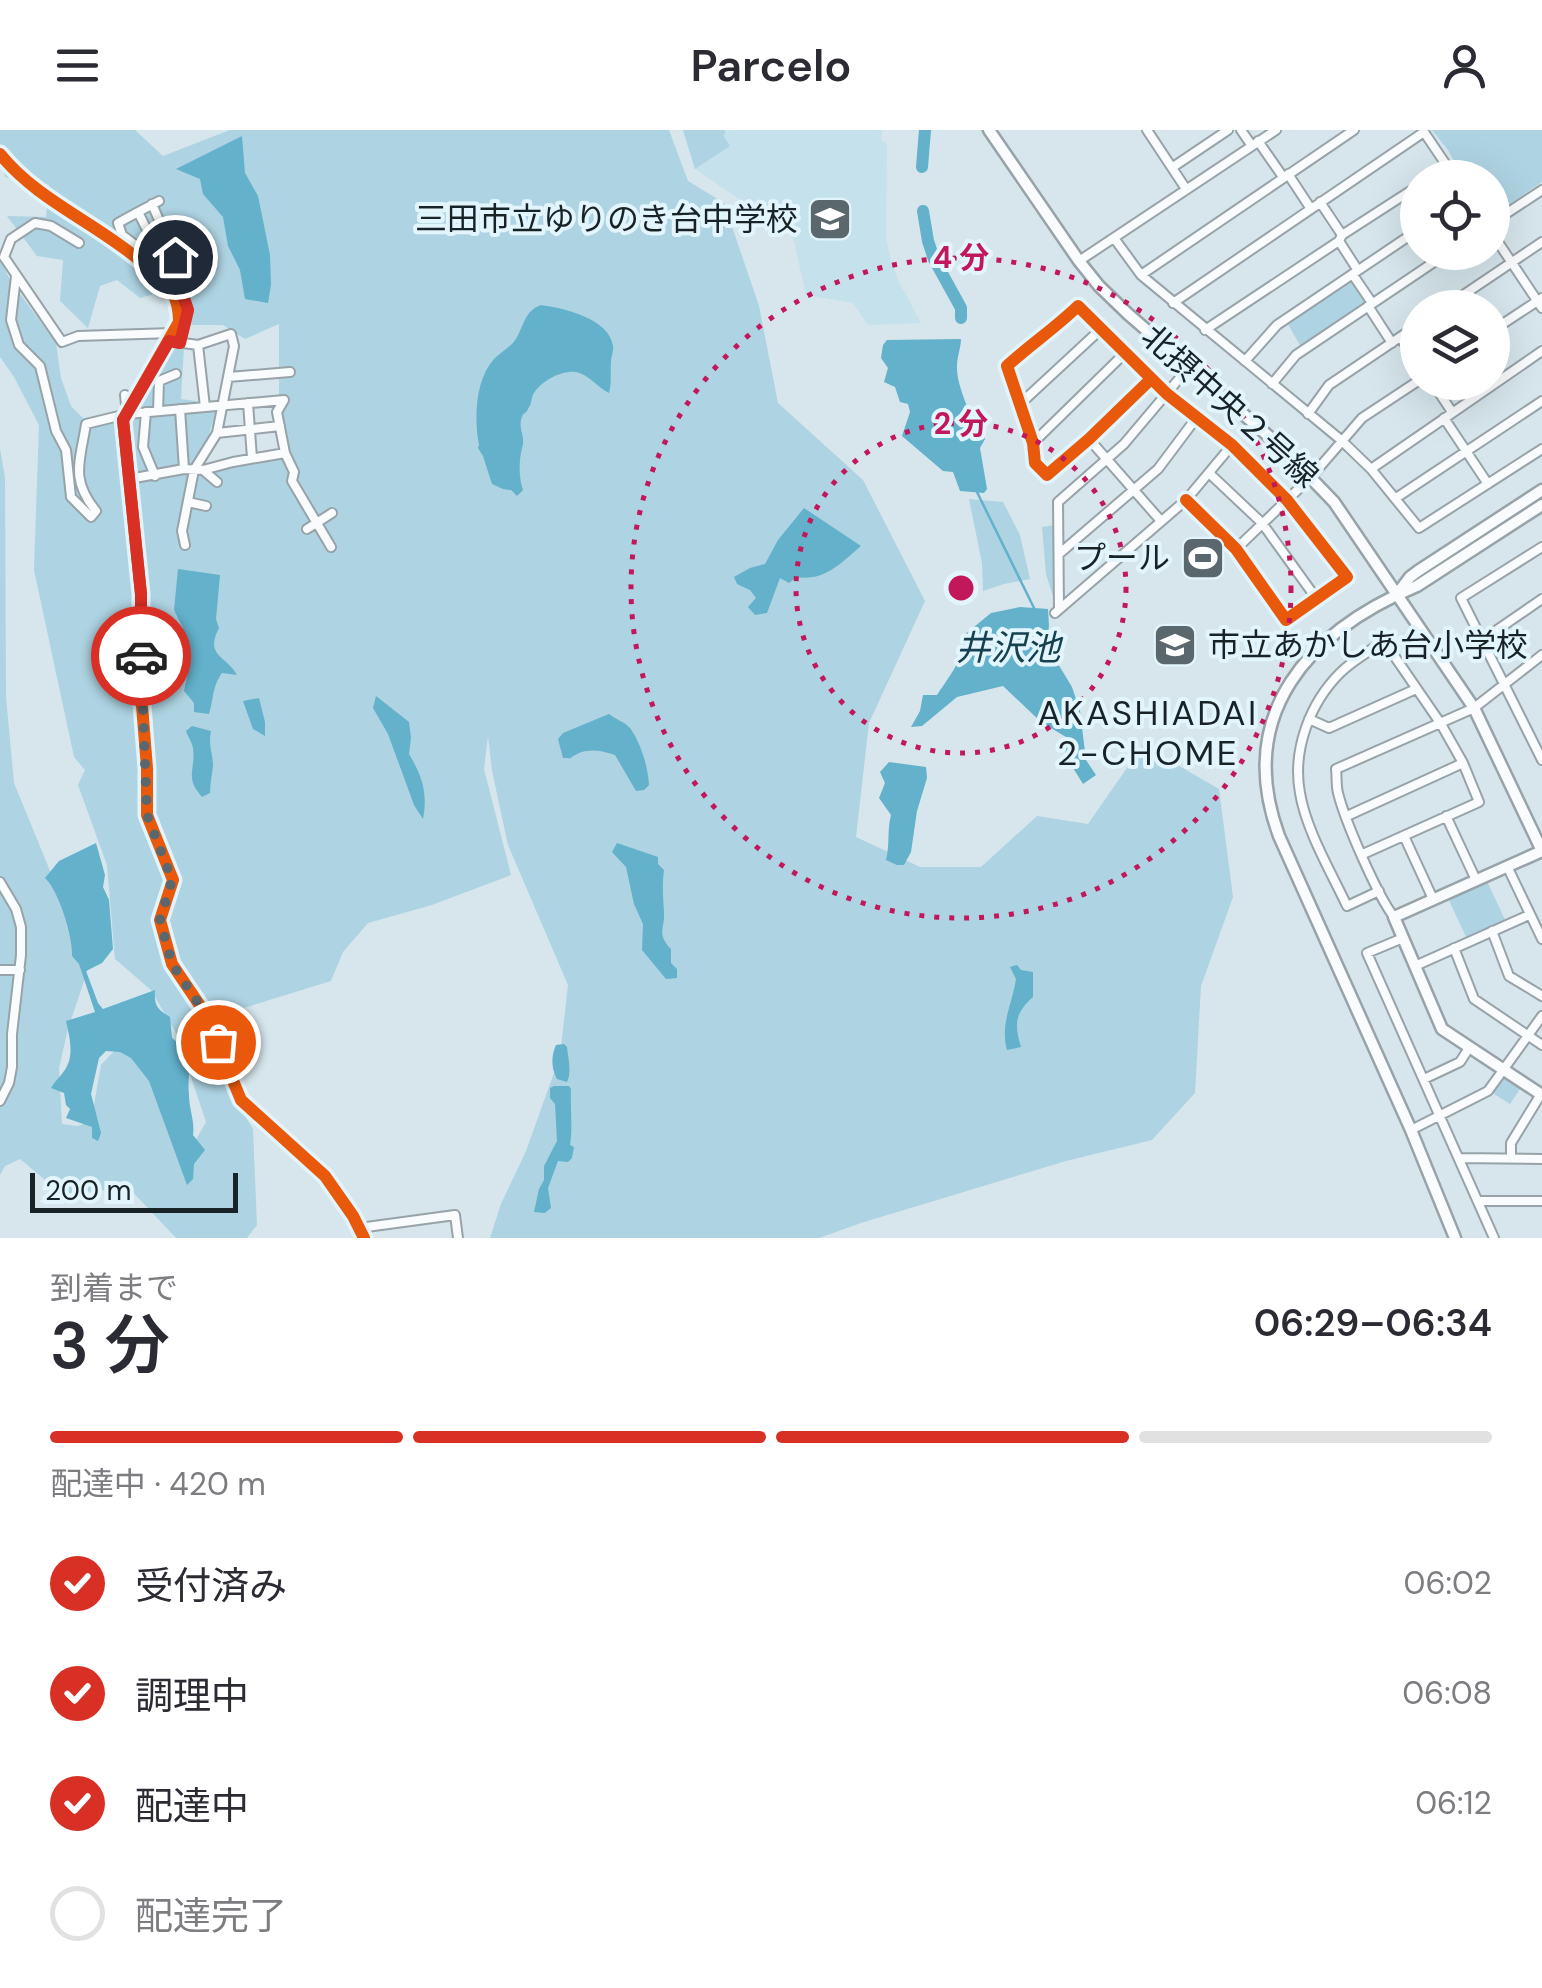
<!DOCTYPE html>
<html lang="ja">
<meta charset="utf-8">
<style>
:root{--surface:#fff;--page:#f7f7f7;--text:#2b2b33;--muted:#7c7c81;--line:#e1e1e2;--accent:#d93025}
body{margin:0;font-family:"DM Sans","Noto Sans JP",sans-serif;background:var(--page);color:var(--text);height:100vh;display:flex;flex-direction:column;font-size:38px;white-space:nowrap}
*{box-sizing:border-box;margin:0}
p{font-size:32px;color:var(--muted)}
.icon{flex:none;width:55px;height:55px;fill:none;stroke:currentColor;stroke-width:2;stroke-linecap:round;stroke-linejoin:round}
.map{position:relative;height:1108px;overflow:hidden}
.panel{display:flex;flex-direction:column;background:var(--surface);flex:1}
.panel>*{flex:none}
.tools{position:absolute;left:1400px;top:30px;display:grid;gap:20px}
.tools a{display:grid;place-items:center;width:110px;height:110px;border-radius:50%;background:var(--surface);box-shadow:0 10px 40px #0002;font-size:50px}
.scale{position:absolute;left:30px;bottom:25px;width:208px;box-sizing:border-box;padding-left:10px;border:5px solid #182328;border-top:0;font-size:28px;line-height:35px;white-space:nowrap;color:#182328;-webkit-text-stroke:8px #e3f5fc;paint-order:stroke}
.pin{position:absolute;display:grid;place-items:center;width:85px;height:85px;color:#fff;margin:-42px;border:5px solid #fff;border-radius:50%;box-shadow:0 2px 10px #0007}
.courier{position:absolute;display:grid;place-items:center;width:100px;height:100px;margin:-50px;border:8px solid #d93025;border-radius:50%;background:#fff;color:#222;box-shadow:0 2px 12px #0007}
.overview em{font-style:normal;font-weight:600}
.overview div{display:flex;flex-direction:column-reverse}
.overview{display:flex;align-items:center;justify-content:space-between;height:170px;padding:0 50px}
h1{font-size:65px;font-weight:600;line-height:75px}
.bar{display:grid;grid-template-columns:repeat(4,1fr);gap:15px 10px;align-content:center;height:120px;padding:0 50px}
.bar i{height:12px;border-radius:8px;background:var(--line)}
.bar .current{background:var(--accent)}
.bar p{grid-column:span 4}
ol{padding:0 50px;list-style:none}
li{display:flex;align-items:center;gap:30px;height:110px}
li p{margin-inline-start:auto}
li .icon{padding:10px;border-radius:50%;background:var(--accent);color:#fff;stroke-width:4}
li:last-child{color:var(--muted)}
li i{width:55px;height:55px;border:5px solid var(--line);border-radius:50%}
header{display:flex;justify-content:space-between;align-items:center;height:130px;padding:0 50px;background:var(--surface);font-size:45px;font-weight:600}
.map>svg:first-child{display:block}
</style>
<header><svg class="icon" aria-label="menu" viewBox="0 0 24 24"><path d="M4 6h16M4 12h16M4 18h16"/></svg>Parcelo<svg class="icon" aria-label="person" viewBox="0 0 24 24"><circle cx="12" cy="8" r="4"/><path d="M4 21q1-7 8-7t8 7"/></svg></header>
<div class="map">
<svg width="1542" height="1108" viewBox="0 0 1542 1108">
<rect width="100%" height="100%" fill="#d6e6ec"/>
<path fill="#c5e1ec" d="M683,0H882L881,10L887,14L886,107L890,128L899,152L921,193L868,195L853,173L806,165L793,107L754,71H742L695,39Z"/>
<path fill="#aed3e2" d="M0,0H135L163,26L230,0H669L688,51L724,73L759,176L778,273L863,350L925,471L869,593L856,707L920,737H981L1037,686L1088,694L1143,615L1219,659L1233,767L1201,856L1195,963L1152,1010L1066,1031L861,1093L819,1108H490L501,1074L526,1021L560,926L568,855L508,715L492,641L488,606L484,639L511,745L432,775L368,793L343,822L331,851L205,890L223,950L253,999L257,1095L247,1108H176L129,1058L62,1064L20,1029L5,1036L0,1045V318L5,348L6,567L14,653L89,836L68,899L59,938L62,994L77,996L91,992L101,935L118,917L156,940L185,1029L206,992L177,905L151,860L115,829L107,735L78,655L85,640L74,627L34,440L39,295L14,247L0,227V129L10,150L56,213L61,248L71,276L85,290L137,285L171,219L184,217L181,269L218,274L199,338L291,328L279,264V194L245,209L223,195H185L182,156L140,168L117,150L100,156L88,198L60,171L63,130L37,126L7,86L46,87L49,55L5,47L0,28Z
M683,0H724L726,3L723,5L730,16L695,39Z
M1432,0H1542V52L1493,85L1492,48L1463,47L1448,20Z
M1346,149L1352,150L1365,169L1363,176L1301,217L1285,189Z
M969,369L1003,372L1020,405L1030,449L1004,454L983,461L982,433Z
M1055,395L1056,476L1046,444L1042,397Z
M1207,409L1221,425L1198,446L1184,431Z
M1486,749L1506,792L1467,809L1447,766Z
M1503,940L1524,953L1510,974L1491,962Z"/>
<path fill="#63b1cb" d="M242,6L245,43L258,66L270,125L271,155L268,173L245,169L240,140L228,116L223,87L203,64L200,49L176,39Z
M541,175C563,178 609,188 613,216C614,221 611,226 611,231C610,242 612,252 609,263C597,257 588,244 576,242C562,240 541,251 534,263C531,267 532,273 529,277C524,288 524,279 521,290C519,299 524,305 523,314C519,328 518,345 523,360L517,366L511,360L503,359L492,354L483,326L478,318L479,315C474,289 475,250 494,229C500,223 507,219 513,213C524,200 522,182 541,175Z
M961,209C961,215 959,221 958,227C954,244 962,263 968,279L976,284L985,309L980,318L987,359L984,363L960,361L953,342L943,341L902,306L910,282L908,274L900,272L895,257L884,252L888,238L881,228L883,215L887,210Z
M804,378L861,416C841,433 824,452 796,447L789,453L780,448L767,483L755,485L748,477L756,468L750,460L737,454L734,447L750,438L765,434L778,410Z
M178,439L220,445L216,489L219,498C204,526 227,526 237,545L222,543C212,557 214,568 209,584L194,582V573L184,561L188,542L178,526L183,498L174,480Z
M1020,477L1048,479L1049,496L1046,514L1072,557L1080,581L1086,630L1096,645L1083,654L1065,625L1066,607L1041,592L1003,556L957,567L922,596L911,597L920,581L923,565H937C949,546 965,529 963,506L991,483Z
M376,566L409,592L411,608L409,624C422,646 428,663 423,689L414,675L388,604L373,578Z
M259,568L265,592V606L253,599L243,571Z
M609,584C615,589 625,592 630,598C641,613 648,637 649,655L644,660L636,661L615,625C602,621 590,618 577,624C565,630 576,628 563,628L558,609L563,603Z
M192,596L211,601C208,616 213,623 213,636C212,645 210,653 210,663L202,667C184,647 196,640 193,618C192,612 188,607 186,601Z
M889,632L926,637L927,648L917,681L911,722L904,735H897L886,730C890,714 887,700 891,685L879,668L885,653L880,642Z
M96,713L105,745L103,757L109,770L113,819L102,833L86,841L98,873L103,879L155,860C154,876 157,879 170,887L172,908C199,930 186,936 189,965C189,979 195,991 193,1005L205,1020L194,1034L193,1049L187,1055L149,951L131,928L120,922L106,921L99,928L91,964L101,1003L98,1011L92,1008V997L66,988L70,979L66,975L64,963L51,958C55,950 63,945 67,936C74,923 69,905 66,891L95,882L79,834L72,826C73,807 59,761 45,748L59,731Z
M617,713L658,727V734L664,740C662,755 663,767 664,782C665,799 656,803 671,819V833L677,839V848L666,849L642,820L643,794L634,774L626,737L612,722Z
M1017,835L1021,840L1033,842V867C1015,883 1014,894 1021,917L1007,920C1000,894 1012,875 1016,849L1010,837Z
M564,914L567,917C568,928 572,942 567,952L557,949C551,938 551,926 556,915Z
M554,956H569L571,959C570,978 573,996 570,1015L574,1017L572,1028L568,1032L558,1031L548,1058L551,1078L545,1083L534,1082L539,1059L544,1050V1036L557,1011L555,974L550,968V958Z"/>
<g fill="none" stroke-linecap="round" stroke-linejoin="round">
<path stroke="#63b1cb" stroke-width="2.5" d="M977,362L1034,478"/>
<path stroke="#63b1cb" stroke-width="12" d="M922,37L925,0
M923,81L928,111L934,129L961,178V188"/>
<g stroke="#97a3a8" stroke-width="12">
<path id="minor" d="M1147,0L1186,59
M1241,0L1252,16
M1424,2L1455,48
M1258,11L1283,47
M0,24C36,69 94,92 138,129C150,139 164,149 172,162C178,172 179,181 179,192L123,290L141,464V563L147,638V685L173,750L160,790L172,834L205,883L241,970L325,1046L353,1086L364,1108
M1173,37L1228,0
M1288,44L1311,79
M1431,48L1448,37
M159,71L138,82L164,134
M1320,72L1342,105
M152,74L175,127L178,150
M138,82L118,93L122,105L166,138L178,151L188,180L180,213
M1492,93L1542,60
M1492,103L1542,178
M1114,108L1141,145L1341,310L1371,339L1419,398L1542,319
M1339,111L1357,139
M79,113L51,96L35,93L11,109L4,127L62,212L78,206L173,203
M1079,131L1276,0
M1141,145L1354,0
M1353,145L1372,173
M16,146L11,190L19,215L40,236L56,301L66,320L71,367L91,387L96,381C70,349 80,332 86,294L127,284L284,270L277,282L285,323L233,332L203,340L184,339L129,349
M1173,173L1424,2
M1368,176L1392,213
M1444,178L1542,112
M1205,200L1339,111L1342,105L1418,56
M1492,201L1542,168
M1400,207L1418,232
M169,211L198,215L231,204L234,216L217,303L194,340L182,401L185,415
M198,215L205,277
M1245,231L1277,195L1418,100
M228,247L290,242
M1151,249L1089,309L1047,345L1035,333L1033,313L1007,236C1031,214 1054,199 1078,176L1167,264L1232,315L1287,370L1347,447L1286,490L1236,419L1186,370
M1432,252L1452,282
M1272,254L1296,225L1449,122
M125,265L127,284
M248,273L252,328
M1020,274L1101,199
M180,279L184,339
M158,281L159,251L176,244
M146,282L143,317L155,346
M1308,284L1329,255L1418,195
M1444,288L1488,354
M217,303L280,296
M1089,309L1161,391
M1033,313L1125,223
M285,323L294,342L292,351L331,417
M1371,339L1542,221
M203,340L217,352
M1209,343L1262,393L1316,468
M1396,368L1542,271
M188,372L206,376
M307,399L332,383
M1542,417L1461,468L1542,630
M1236,419L1311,347L1362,288L1418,251
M1059,424L1158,339L1197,287
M1059,479L1058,372L1124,314L1189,237
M1055,483L1186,370L1232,315
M1481,511L1542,469
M1309,589L1329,598L1416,559
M1347,686L1463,633
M1446,686L1476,750
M1404,706L1433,769
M1363,724L1479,672L1463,633L1441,594L1384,511C1370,521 1353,530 1340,543C1310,573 1292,620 1300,663C1306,700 1331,742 1347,776L1379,761
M1507,736L1542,809
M0,752L16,779L21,797V825L12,904V937L9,953L0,971
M1394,787C1377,765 1345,691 1338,663C1336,656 1337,647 1336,639L1474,578L1542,525
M1492,801L1509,846L1542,866
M1403,808L1367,823L1494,1108
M1454,818L1474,869L1542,915
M1415,836L1529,785
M0,840H20
M1424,949L1460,932L1469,918
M1411,1000L1488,961L1542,886
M1459,1028L1542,1029
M1511,1028V1013L1541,964
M1479,1071H1542
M359,1098L455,1085L458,1108"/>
</g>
<g stroke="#97a3a8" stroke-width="15">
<path id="tertiary" d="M989,0L1079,131L1099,156L1128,184L1280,316L1334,372L1474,578L1542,721
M1398,463L1410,447L1418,441L1542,360
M1542,721L1394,787L1442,899L1542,965
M1455,1108L1411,1000L1279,706C1234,584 1309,501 1417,456L1542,375"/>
</g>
<use href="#minor" stroke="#f9fbfc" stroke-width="8"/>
<use href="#tertiary" stroke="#f9fbfc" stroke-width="10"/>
<g stroke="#e3f5fc" stroke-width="19">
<path id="cycleway" d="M0,24C36,69 94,92 138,129C150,139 164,149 172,162C178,172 179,181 179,192L123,290L141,464V563L147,638V685L173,750L160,790L172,834L205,883L241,970L325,1046L353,1086L364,1108
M1151,249L1089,309L1047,345L1035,333L1033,313L1007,236C1031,214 1054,199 1078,176L1167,264L1232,315L1287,370L1347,447L1286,490L1236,419L1186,370"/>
</g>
<use href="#cycleway" stroke="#e8590c" stroke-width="12"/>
</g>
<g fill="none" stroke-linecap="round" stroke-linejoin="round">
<path stroke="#5a676d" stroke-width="10" stroke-dasharray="0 18" d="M141,526L147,685L172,750L160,790L172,834L205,883L218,912"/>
<path stroke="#d93025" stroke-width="12" d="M141,526V464L123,290L169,211L180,213L188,180L178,151L175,127"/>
</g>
<g fill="none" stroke="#c2185b" stroke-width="5" stroke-dasharray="5 10">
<circle cx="961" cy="458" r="165"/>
<circle cx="961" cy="458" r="330"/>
</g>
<defs>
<g id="school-square" transform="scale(2.25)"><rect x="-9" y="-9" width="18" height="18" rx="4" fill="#5a676d" stroke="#e3f5fc"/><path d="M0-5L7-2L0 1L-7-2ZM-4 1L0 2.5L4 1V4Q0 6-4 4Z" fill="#fff"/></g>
<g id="stadium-square" transform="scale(2.25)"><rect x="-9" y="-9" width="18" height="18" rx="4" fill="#5a676d" stroke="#e3f5fc"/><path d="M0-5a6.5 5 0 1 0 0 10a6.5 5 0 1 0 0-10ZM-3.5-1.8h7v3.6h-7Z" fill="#fff"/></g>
</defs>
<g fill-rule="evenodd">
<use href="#school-square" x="830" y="89"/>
<use href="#stadium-square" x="1203" y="428"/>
<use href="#school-square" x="1175" y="515"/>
</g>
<g text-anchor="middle" stroke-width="8" stroke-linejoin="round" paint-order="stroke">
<g font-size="32" fill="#182328" stroke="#e3f5fc" text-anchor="end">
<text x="798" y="100">三田市立ゆりのき台中学校</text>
<text x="1170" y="439">プール</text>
<text x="1208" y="526" text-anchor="start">市立あかしあ台小学校</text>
</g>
<g font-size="32" fill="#182328" stroke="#e3f5fc">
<text transform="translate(1230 276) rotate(42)" y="11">北摂中央２号線</text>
</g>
<g font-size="35" font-style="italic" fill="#154150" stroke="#e3f5fc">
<text x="1008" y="530">井沢池</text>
</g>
<g font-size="35" letter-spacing="2.5" fill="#182328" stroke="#e3f5fc">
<text x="1148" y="595">AKASHIADAI<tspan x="1148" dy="40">2-CHOME</tspan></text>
</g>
</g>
<circle cx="961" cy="458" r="15" fill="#c2185b" stroke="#e3f5fc" stroke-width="5"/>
<g font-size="30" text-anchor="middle" font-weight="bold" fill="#c2185b" stroke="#e3f5fc" stroke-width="8" stroke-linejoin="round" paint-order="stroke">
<text x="961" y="138">4 分</text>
<text x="961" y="304">2 分</text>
</g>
</svg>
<div class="tools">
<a><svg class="icon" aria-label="locate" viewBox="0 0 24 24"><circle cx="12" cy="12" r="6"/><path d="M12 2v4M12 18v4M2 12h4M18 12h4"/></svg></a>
<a><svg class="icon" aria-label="layers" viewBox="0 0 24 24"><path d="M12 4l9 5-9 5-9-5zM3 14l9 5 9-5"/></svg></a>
</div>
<div class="scale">200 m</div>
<div class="pin" style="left:218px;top:912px;background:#ea580c"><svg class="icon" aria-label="bag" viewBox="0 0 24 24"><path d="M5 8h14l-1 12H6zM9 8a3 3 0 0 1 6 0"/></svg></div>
<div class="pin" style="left:175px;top:127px;background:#1f2937"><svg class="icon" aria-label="home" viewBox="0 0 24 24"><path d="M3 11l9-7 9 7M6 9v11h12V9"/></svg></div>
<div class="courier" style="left:141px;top:526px"><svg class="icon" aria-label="car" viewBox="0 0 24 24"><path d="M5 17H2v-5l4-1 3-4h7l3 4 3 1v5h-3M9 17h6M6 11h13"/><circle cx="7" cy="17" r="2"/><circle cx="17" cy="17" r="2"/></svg></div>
</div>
<section class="panel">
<div class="overview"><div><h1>3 分</h1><p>到着まで</p></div><em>06:29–06:34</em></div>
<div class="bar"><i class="current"></i><i class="current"></i><i class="current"></i><i></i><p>配達中 · 420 m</p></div>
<ol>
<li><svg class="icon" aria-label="check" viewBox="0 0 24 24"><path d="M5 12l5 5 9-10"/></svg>受付済み<p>06:02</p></li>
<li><svg class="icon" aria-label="check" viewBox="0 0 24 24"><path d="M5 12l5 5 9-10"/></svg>調理中<p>06:08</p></li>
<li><svg class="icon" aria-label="check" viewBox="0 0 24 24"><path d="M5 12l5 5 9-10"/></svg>配達中<p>06:12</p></li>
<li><i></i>配達完了</li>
</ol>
</section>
